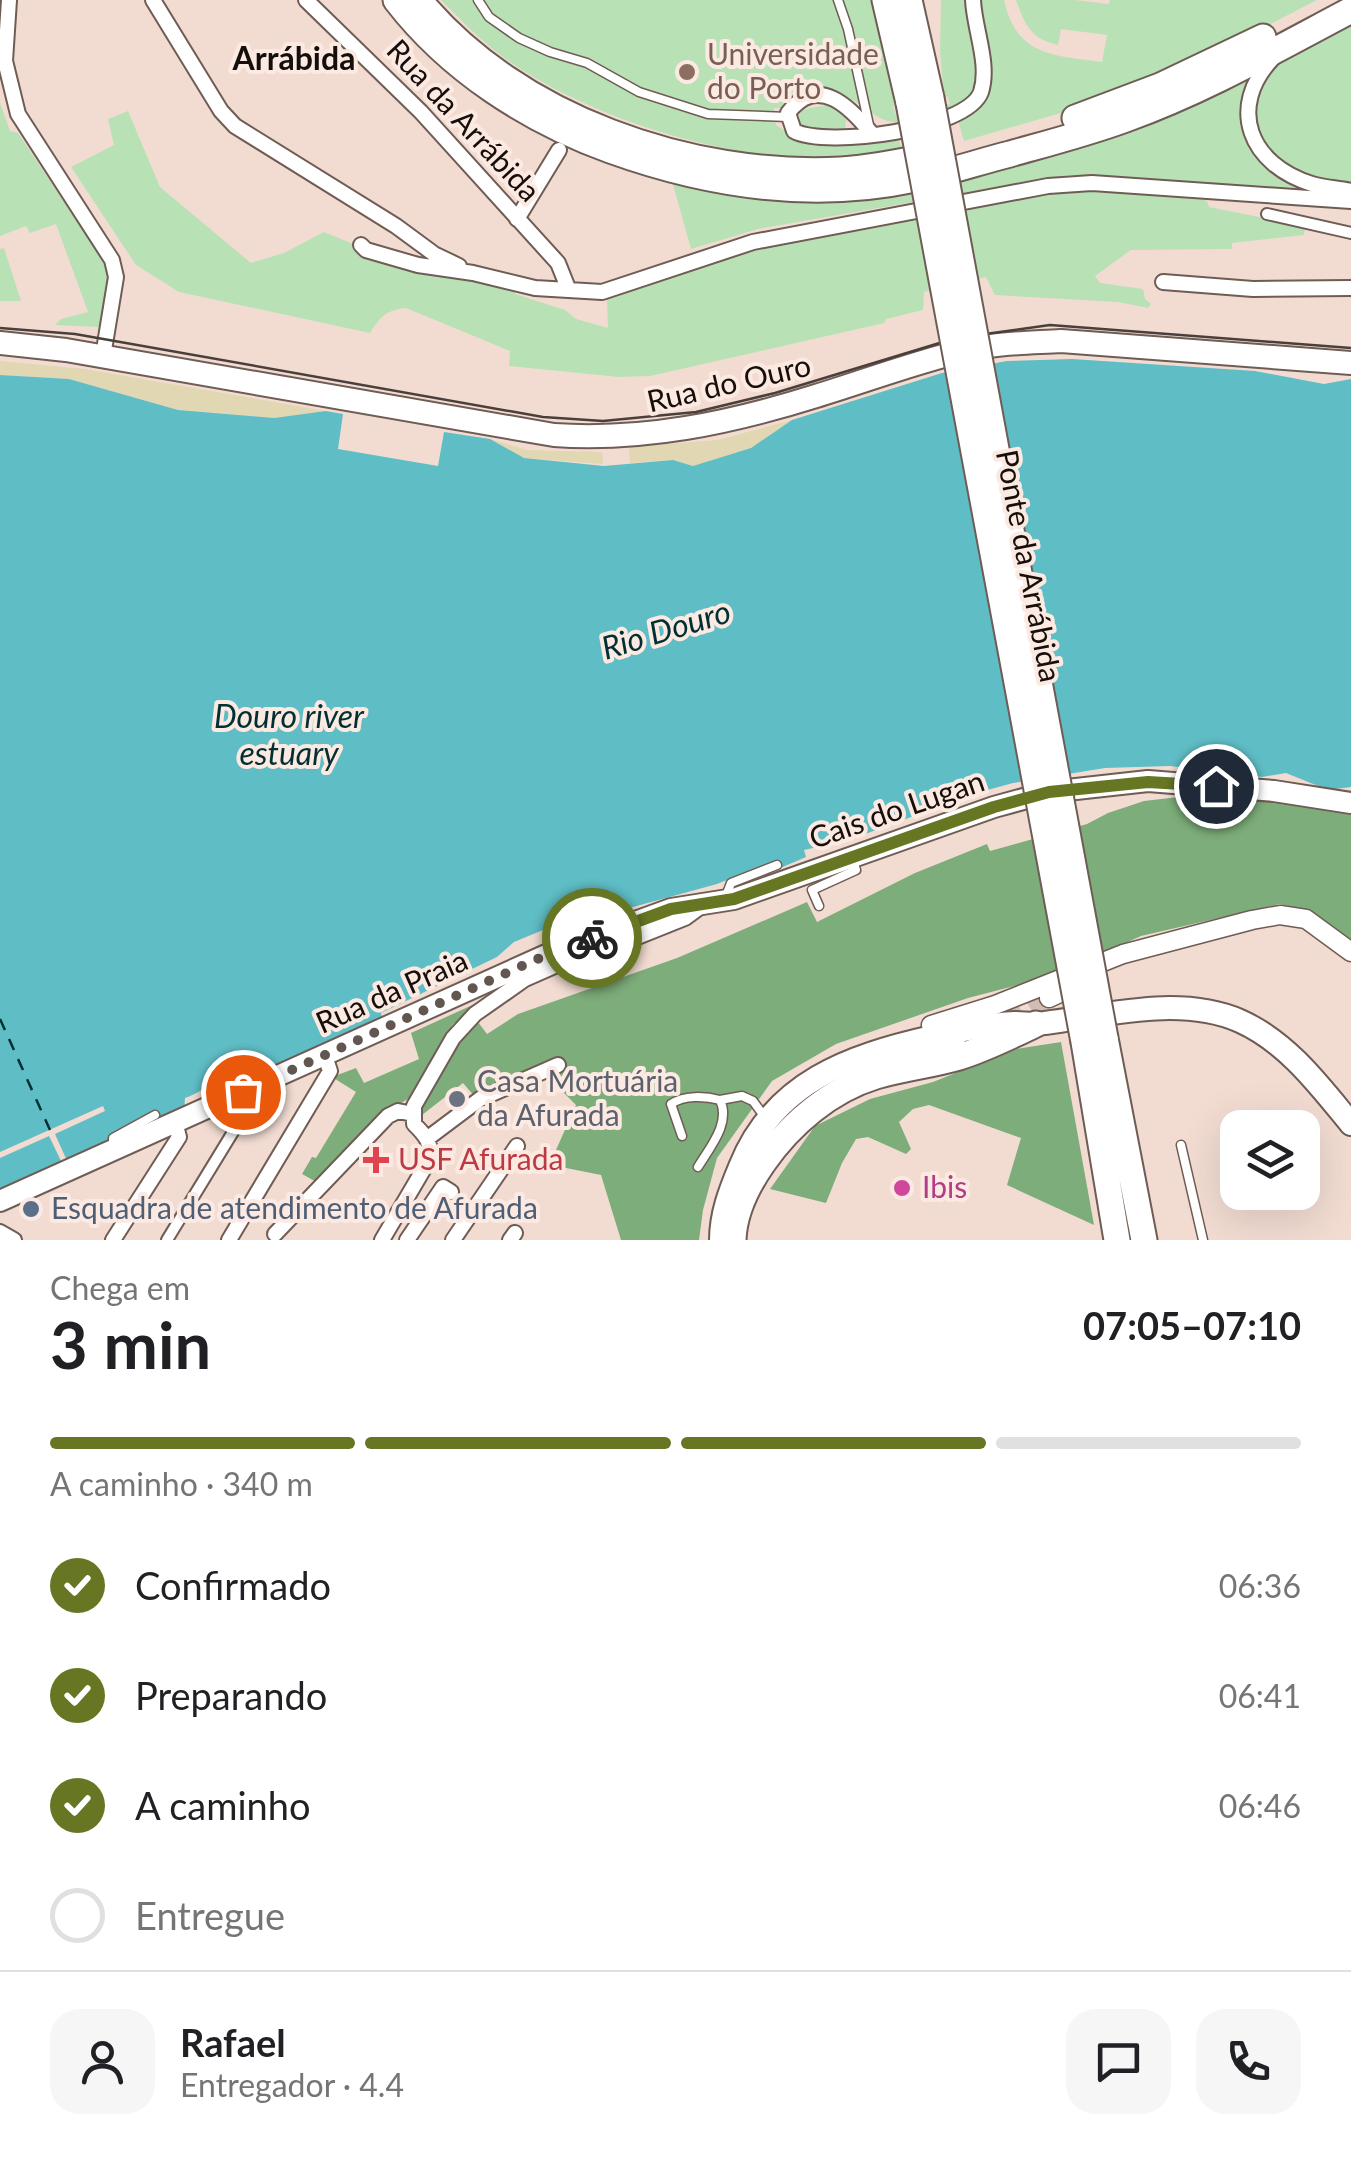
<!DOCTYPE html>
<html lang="pt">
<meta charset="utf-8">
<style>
:root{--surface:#fff;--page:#f6f6f6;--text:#202124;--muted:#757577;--line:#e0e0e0;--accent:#677623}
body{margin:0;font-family:Lato,sans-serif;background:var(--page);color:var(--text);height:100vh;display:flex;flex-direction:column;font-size:38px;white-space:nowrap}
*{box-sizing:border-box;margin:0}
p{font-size:32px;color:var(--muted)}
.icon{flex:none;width:55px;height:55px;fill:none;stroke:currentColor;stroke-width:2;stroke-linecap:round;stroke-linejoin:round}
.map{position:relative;height:1240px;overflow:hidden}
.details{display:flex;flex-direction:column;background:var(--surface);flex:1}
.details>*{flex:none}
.tools{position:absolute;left:1220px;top:1110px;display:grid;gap:20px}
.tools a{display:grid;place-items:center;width:100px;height:100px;border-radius:20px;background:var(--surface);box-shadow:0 10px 40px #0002;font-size:50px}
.pin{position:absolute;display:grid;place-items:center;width:85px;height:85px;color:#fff;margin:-42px;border:5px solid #fff;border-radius:50%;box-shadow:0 2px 10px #0007}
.courier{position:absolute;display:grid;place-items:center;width:100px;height:100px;margin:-50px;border:8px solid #677623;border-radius:50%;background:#fff;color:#222;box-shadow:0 2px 12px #0007}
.headline em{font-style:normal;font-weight:700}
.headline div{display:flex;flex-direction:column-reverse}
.headline{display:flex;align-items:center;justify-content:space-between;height:170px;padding:0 50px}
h1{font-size:65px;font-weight:700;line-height:75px}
.bar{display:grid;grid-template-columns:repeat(4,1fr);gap:15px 10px;align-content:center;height:120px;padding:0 50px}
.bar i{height:12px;border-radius:8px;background:var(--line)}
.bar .active{background:var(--accent)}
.bar p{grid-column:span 4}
.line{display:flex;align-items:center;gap:25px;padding:0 50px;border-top:2px solid var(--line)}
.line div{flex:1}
.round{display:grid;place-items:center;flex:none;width:105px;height:105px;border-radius:30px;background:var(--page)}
ol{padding:0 50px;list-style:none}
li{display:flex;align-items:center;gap:30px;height:110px}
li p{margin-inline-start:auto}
li .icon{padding:10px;border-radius:50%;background:var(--accent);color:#fff;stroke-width:4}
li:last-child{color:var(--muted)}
li i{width:55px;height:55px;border:5px solid var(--line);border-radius:50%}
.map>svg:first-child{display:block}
</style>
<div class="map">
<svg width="1351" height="1240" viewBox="0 0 1351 1240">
<rect width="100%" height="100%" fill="#f2dcd2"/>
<path fill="#b9e1b6" d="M441,0H872L897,105L893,106L896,115L950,104L947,96H944L940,52L941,0H969C970,25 986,92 965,105C957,110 944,112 935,115C922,119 901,125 888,121C868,115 855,96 833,93C812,89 795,109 774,108L776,125L805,144H858L898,136L902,151C875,154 846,159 819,159C718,158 584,116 503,57C480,40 461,20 441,0Z
M981,0H1004C1017,57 1053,55 1102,62L1107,35L1061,29L1058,45C1031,39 1025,25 1016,0H1075L1109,4L1110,0H1317L1189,66L1095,103L964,141L957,117L970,115L983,105L987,80Z
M1351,22V194L1069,175L758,229L691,249L672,181L999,165Z
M0,103L10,131L18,133L104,262L108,277L99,327L55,325L61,319L88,312L56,224L30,233L26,226L0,236Z
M822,106H839L847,112L845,129L810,131L800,125L799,115L804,109Z
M128,111L160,187L251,263L284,253L324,232L358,246L516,286L515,294L565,310L576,319L608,328L607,299L780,242L1037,195L1081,191L1202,199L1207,201L1209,207L1305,226L1304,235L1232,243V249L1131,250L1095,276L1100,283L1143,289L1145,299L1151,304L1148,308L1118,302L995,295L986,277L924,292L923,310L886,319L884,323L650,376L619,377L509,366L510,351L406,308C386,310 380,317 370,333L179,292L136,265L71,167L114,145L108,119Z
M4,248L21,301H0V249Z"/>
<path fill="#7dad7a" d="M1196,795L1276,800L1351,812V944L1310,911L1280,904L1141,936L1052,976L968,998L836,1044L772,1081L717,1158L703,1210L699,1240H621L601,1175L561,1167L552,1159L576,1105L543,1072L475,1097L463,1083L422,1115L423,1101L475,1018L487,1034L518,1014L677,958L807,902L817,922L915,873L987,844L990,851L1087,824L1108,813L1144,801Z
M490,997L453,1024L408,1099L382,1114L320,1184L302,1174L312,1157L316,1158L356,1092L332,1077L356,1068L364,1083L419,1059L411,1033Z
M1061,1042L1094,1225L1007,1185L1021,1138L929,1105L913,1109L899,1122L911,1149L906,1154L868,1137L856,1139L842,1163L826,1203L770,1189L815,1126L870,1099L933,1082L1016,1049Z"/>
<path fill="#e1d7b2" d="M0,361L85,369L326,411L274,418L178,410L69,379L0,375Z
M792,420L751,448L693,466L673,460L630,463L629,447L718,440Z
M490,439L527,450L602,452L603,464L523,458Z"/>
<path fill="#5fbdc5" d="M1072,359L1255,371L1324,384L1351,379V787L1328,790L1286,773L1262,777L1170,766L1105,768L1013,783L973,794L849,840L804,850L806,857L778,869L774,861L717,884L633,907L572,918L514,942L497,957L381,1013L383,1022L267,1074L233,1054C219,1073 211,1089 185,1098L184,1112L159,1122L155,1115L121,1139L0,1193V375L69,379L178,410L274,418L326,411L343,414L338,449L438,466L444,432L490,439L524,458L604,466L673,460L693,466L751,448L792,420L942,373L1007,361Z"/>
<path fill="#f2dcd2" d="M103,1106L105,1111L55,1134L68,1163L63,1165L49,1136L0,1158V1152Z"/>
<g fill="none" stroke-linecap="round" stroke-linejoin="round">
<path stroke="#013034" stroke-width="2.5" stroke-dasharray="12 10" stroke-linecap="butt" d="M0,1019L50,1130"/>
<path stroke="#d1bdb4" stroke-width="18" stroke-dasharray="18 9" stroke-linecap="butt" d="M1007,1022L1049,998"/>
<g stroke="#6f5c54" stroke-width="11">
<path id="service" d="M478,0L489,17L519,38L550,52L587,63L639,92L708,114L788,117
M838,0L848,29L869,125
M726,896L731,883L777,865
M819,906L812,890L856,870L853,860
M720,1100L742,1096L753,1101L761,1112
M682,1136L671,1104C684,1095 705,1096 720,1100C731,1123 710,1147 698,1167
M1181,1145L1203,1240
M113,1146V1138L155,1115"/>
</g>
<g stroke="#6f5c54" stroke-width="14">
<path id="pedestrian" d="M1267,214L1351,233
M167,1240L244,1114L247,1101L243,1092"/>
</g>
<g stroke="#6f5c54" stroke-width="18">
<path id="minor" d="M9,0L5,61L18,114L112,260L116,277L103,356
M153,0L221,111L235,126L396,226L434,254L459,266
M306,0L421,112L558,263L568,288
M1273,58C1226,108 1250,165 1312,184C1325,188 1338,188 1351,191
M872,134C851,108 818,73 788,113L794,131C826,148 967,130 981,92C990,64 974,28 973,0
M517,219L559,150
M361,245L366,250L418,265L473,273L535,288L602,292L753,242L1048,186L1092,183L1351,201
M1163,282L1253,289L1351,288
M428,1138L480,1099L558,1065
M0,1232L14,1240
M275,1234L388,1116L398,1111L413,1114
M113,1240L179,1137L175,1122
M229,1240L330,1071L325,1056
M382,1240L429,1160C432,1142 426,1136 414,1124V1106L453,1038L475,1014L525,979L593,949L635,938L685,918L700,907
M407,1240L443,1187L451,1192
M453,1240L517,1146
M510,1240L515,1233"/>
</g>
<g stroke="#6f5c54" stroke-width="21">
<path id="tertiary" d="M1049,998L1081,983
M931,1025L995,1005L1123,954L1252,920L1280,915L1306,919L1351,952
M876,1063L956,1044"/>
</g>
<g stroke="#6f5c54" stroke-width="24">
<path id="secondary" d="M0,1201L553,952L671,909L734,899L994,807L1049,792L1148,781L1274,791L1351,803"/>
</g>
<g stroke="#6f5c54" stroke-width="26">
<path id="primary" d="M0,343L66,350L554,435C644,441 730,423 816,396C865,381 913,363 962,351C994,343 1029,343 1061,341L1351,363
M721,1240C721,1214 730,1191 740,1167C774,1082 849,1056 932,1037C959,1031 988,1024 1015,1023C1025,1023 1035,1025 1045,1023C1108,1015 1180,995 1240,1021C1287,1042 1319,1085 1351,1124"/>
</g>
<g stroke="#6f5c54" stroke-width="29">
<path id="motorway" d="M396,0C450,70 528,120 610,150C707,185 812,201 915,179C947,173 978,162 1010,154C1049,143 1088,133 1126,119C1204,91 1277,49 1351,10
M419,0C516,118 691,178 841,170C874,168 907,161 939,154
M885,0L909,103
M909,0L931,98
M1075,118L1160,86L1263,37
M1105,1038L1144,1240
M1084,1042L1117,1240
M733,1240C734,1211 747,1186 763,1163C790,1124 830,1090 876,1076C903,1068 932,1065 959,1057C985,1049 1011,1036 1036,1024"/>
</g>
<use href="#service" stroke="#fff" stroke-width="8"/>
<use href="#pedestrian" stroke="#fff" stroke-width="10"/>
<use href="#minor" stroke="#fff" stroke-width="14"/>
<use href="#tertiary" stroke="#fff" stroke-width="18"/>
<use href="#secondary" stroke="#fff" stroke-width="20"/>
<use href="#primary" stroke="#fff" stroke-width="22"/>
<use href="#motorway" stroke="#fff" stroke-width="25"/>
<path stroke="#4a3f3b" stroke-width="2.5" d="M0,328L75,334L543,417L603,421L696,412L775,393L956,338L1050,325L1351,348"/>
<g stroke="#6f5c54" stroke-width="29" stroke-linecap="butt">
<path id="motorway-bridge" d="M931,98L1105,1038
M909,103L1084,1042"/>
</g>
<use href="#motorway-bridge" stroke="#fff" stroke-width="25"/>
</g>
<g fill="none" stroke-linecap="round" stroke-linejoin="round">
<path stroke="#625651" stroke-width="10" stroke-dasharray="0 18" d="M243,1092L553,952L592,938"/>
<path stroke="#677623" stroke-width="12" d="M592,938L671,909L734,899L994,807L1049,792L1148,782L1216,786"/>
</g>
<circle fill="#8d6e63" stroke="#fceae2" stroke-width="4" cx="687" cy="72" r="10"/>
<circle fill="#6b7280" stroke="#fceae2" stroke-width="4" cx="457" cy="1099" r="10"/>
<path fill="#e0444e" stroke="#fceae2" stroke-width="4" d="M371 1145h10v10h10v10h-10v10h-10v-10h-10v-10h10z"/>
<circle fill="#d1479c" stroke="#fceae2" stroke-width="4" cx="902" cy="1188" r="10"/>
<circle fill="#5c6f8a" stroke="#fceae2" stroke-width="4" cx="31" cy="1209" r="10"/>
<g text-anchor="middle" stroke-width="8" stroke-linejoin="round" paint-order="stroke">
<g font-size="30" fill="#785e54" stroke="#fceae2" text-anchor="start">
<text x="707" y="65">Universidade<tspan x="707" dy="34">do Porto</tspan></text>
</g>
<g font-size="30" fill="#150e0b" stroke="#fceae2">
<text transform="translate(463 121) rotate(47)" y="10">Rua da Arrábida</text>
<text transform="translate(729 384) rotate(-13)" y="10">Rua do Ouro</text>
<text transform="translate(1028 566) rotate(79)" y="10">Ponte da Arrábida</text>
<text transform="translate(897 810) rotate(-19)" y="10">Cais do Lugan</text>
<text transform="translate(392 992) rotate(-24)" y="10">Rua da Praia</text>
</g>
<g font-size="30" fill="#5b616d" stroke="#fceae2" text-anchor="start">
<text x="477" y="1092">Casa Mortuária<tspan x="477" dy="34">da Afurada</tspan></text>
</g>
<g font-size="30" fill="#be3a42" stroke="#fceae2" text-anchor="start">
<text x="398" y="1170">USF Afurada</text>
</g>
<g font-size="30" fill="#b23c85" stroke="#fceae2" text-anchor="start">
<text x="922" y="1198">Ibis</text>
</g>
<g font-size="30" fill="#4e5e75" stroke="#fceae2" text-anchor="start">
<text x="51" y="1219">Esquadra de atendimento de Afurada</text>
</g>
<g font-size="32" font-weight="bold" fill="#150e0b" stroke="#fceae2">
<text x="294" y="70">Arrábida</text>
</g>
<g font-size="32" font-style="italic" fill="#013034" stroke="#fceae2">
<text transform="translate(666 630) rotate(-17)" y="11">Rio Douro</text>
<text x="289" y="728">Douro river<tspan x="289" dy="37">estuary</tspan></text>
</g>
</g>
</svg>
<div class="tools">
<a><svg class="icon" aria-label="layers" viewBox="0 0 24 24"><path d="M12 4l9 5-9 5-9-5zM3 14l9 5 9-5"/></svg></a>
</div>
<div class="pin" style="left:243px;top:1092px;background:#ea580c"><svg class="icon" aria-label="bag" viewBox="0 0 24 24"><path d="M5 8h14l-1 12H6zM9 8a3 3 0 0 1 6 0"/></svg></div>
<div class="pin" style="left:1216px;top:786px;background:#1f2937"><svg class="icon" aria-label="home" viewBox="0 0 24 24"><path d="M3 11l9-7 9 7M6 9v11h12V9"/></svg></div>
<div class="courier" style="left:592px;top:938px"><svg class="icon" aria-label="bike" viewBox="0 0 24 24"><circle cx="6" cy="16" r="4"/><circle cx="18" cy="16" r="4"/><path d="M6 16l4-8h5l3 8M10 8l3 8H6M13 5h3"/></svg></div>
</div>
<section class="details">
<div class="headline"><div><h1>3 min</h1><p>Chega em</p></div><em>07:05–07:10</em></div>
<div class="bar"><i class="active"></i><i class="active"></i><i class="active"></i><i></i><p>A caminho · 340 m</p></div>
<ol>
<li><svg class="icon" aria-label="check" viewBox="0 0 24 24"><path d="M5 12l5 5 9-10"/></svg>Confirmado<p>06:36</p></li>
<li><svg class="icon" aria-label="check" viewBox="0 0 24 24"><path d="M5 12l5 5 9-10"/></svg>Preparando<p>06:41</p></li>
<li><svg class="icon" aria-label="check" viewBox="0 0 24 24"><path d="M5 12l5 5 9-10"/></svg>A caminho<p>06:46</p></li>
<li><i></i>Entregue</li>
</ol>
<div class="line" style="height:180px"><a class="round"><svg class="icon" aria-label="person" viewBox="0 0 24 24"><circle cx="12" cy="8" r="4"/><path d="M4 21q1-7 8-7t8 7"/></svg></a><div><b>Rafael</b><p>Entregador · 4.4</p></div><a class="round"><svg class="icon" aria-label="chat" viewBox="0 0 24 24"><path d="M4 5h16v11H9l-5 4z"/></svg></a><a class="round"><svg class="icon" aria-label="phone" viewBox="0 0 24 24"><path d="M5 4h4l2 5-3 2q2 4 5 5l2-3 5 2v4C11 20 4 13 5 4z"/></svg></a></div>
</section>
